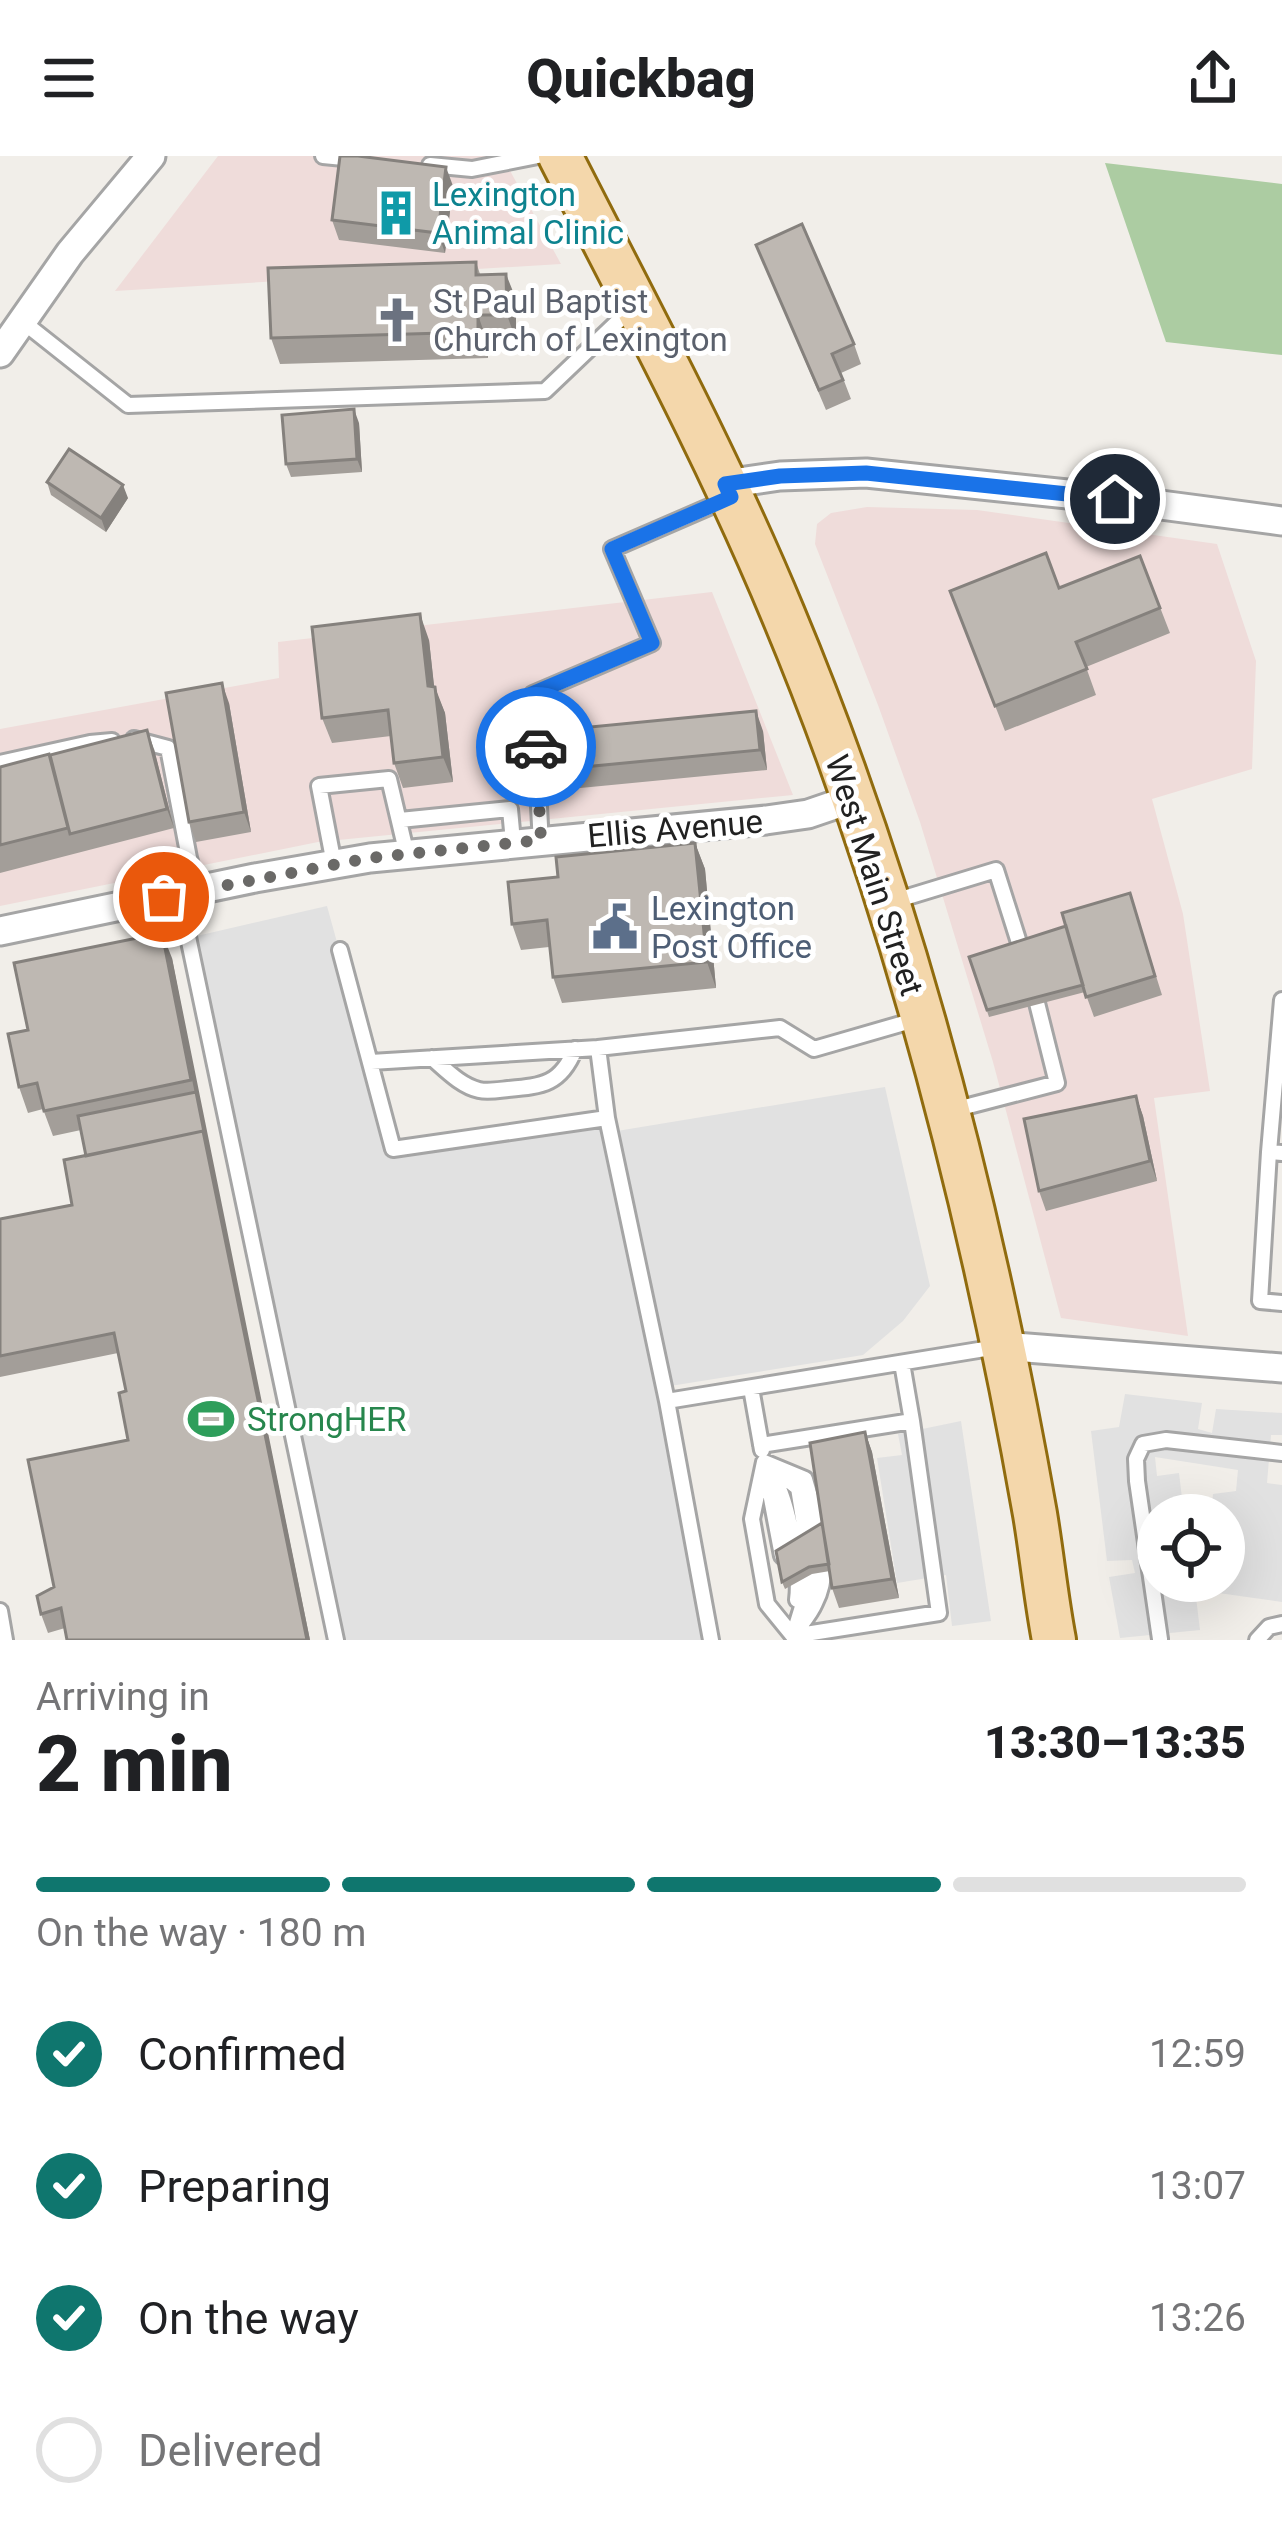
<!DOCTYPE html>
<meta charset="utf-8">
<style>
:root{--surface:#fff;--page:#f2f2f2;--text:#202124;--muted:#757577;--line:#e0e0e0;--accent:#0f766e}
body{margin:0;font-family:Roboto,sans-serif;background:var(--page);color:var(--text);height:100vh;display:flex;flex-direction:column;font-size:45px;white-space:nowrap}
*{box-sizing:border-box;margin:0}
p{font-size:39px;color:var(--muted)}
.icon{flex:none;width:66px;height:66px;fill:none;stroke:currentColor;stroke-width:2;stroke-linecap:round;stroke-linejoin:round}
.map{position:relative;height:1484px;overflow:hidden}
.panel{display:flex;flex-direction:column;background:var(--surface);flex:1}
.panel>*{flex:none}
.controls{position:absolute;left:1137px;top:1338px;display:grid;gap:24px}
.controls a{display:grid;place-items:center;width:108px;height:108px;border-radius:50%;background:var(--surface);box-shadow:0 12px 48px #0002;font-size:60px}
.pin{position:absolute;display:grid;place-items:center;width:102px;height:102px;color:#fff;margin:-51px;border:6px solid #fff;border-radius:50%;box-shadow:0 3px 12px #0007}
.courier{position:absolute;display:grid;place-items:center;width:120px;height:120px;margin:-60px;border:9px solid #1a73e8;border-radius:50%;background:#fff;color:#222;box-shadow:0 3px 15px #0007}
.summary em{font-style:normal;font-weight:800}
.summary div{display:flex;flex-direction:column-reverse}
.summary{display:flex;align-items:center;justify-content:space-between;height:204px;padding:0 36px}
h1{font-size:78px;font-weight:800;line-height:90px}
.bar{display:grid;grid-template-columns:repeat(4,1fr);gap:18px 12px;align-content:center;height:144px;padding:0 36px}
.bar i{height:15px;border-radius:9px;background:var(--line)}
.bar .active{background:var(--accent)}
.bar p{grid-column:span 4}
ol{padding:0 36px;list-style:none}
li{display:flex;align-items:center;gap:36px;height:132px}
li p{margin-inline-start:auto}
li .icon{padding:12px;border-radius:50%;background:var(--accent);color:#fff;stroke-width:4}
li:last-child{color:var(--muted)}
li i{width:66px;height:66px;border:6px solid var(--line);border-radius:50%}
header{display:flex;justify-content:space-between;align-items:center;height:156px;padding:0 36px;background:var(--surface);font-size:54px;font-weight:800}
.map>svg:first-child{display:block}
</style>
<header><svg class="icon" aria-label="menu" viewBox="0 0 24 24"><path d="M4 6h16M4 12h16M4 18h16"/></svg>Quickbag<svg class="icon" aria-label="share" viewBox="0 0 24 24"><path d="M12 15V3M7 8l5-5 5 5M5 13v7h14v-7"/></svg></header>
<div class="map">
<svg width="1282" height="1484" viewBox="0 0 1282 1484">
<rect width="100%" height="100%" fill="#f1eee9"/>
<path fill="#efdcda" d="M218,0H502L561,108L115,135Z
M867,351L977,354L1217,388L1256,505L1252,613L1152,643L1183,758L1210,935L1154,942L1188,1180L1061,1162L993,906L920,666L878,549L815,388L817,368L831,357Z
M712,436L793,639L318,686L0,750V573L279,522L278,486Z"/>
<path fill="#accca2" d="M1105,7L1282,28V199L1166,186Z"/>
<path fill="#e1e1e1" d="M327,750L394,993L607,962L611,976L885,931L930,1130L903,1165L863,1199L664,1231L711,1484H336L188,782Z
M1125,1238L1202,1247L1198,1273L1212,1277L1216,1253L1282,1257V1279H1271L1267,1327L1282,1329V1446L1204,1435V1425H1224V1359H1211L1213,1338L1236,1335L1238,1314L1155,1301L1157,1320L1179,1317L1184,1359H1158V1425H1194L1200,1474L1120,1482L1109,1421L1135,1417L1132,1404L1107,1405L1091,1275L1119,1271Z
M961,1265L991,1465L952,1470L946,1419L897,1427L877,1302L902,1299L898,1278Z"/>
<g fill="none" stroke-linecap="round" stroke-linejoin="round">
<g stroke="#a5a5a5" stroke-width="20">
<path id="lane" d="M323,0L354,3
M430,9L472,13L538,0
M22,165L128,249L545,235L632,152
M134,583L168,592L189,702L198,734
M0,607L90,587L112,585
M400,664L510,653L513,686
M541,688L533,538L652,487L612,393L725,344
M334,708L319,630L389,623L407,699
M179,738L336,1484
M891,746L996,714L1021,793
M340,794L393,993L607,962L667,1245L997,1191
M1282,844L1269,996L1282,997
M598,892L607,962
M432,902C446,914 461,930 479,934C488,936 499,934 508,933C543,930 561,928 575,893
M371,906L598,892L780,872L814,893L918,863
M953,954L1057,927L1037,847
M1269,996L1260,1145L1282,1147
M902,1207L912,1265
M751,1232L762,1294
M667,1245L711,1484
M761,1289L912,1265L939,1457L793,1480
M764,1306L805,1323C816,1363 835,1408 815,1447C810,1459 800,1469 793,1480
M764,1306L752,1363L767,1448L793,1480
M770,1315C788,1341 801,1413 797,1444
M766,1316L782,1400
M783,1320L798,1332L812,1418L797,1467
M0,1455L5,1484
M1160,1483L1137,1325L1136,1303L1143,1288L1166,1284L1282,1297
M1257,1484L1269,1471L1282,1468"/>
</g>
<g stroke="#a5a5a5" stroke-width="33">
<path id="street" d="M0,197L70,97L151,0
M725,328L780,320L866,317L1115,343L1282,365
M0,775L255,722L370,702L766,664L808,658L852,643
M1002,1190L1282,1212"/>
</g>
<g stroke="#906b0e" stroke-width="48">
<path id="primary" d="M560,0C637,151 718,301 783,458C903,745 981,1052 1035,1358C1042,1400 1046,1442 1054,1484"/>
</g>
<use href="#lane" stroke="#fff" stroke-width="14"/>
<use href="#street" stroke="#fff" stroke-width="27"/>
<use href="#primary" stroke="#f4d7ab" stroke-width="42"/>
</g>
<path fill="#a39e99" d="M453,30L445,97L339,84L332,64Z
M756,89L854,188L861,208L841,217L851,243L826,254Z
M476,106L480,118L516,143V184L487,185L488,202L280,208L271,182Z
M359,267L362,316L291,321L286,308Z
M47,326L128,342L106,376L51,339Z
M1140,400L1170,477L1086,511L1096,539L1005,575L950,435L1059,432Z
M429,484L434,531L445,557L453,626L403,632L394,607L391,580L332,587L322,562Z
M229,547L251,676L196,686L189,666Z
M763,575L767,614L570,633L562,613Z
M154,593L174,672L0,717V611Z
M695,687L705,713L716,832L562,847L553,821L549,791L521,794L512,768L558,721Z
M1130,737L1162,839L1094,861L1085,836L989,861L969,801L1066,770Z
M172,802L200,950L310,1484H67L65,1472L48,1477L41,1458L128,1284L126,1235L118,1197L0,1221V1063L72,1049L86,1000L81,974L53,980L43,953L28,957L19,931L28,874Z
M1136,940L1143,960L1157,1025L1046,1055L1039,1035Z
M865,1276L872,1296L899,1442L839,1452L832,1432L830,1415L812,1418L785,1433L782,1426L822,1367Z"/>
<path fill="#85817d" d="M446,11L453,30L445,97L438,77Z
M506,118L516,143V184L507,159Z
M478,159L487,185L488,202L478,176Z
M354,253L359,267L362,316L357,303Z
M123,329L128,342L106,376L101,362Z
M420,458L429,484L437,556L428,530Z
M222,527L229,547L251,676L244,656Z
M435,531L445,557L453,626L443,601Z
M756,555L763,575L767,614L760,594Z
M147,574L154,593L174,672L167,653Z
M695,687L705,713L716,832L707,806Z
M162,777L172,802L310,1484H307Z
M1136,940L1143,960L1157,1025L1150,1005Z
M865,1276L872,1296L899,1442L892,1423Z"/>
<path fill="#beb8b2" stroke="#85817d" stroke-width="3" d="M340,0H358L446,11L438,77L332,64Z
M802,68L854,188L832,198L843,224L819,234L756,89Z
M476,106V119L506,118L507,159H478V176L271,182L268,112Z
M354,253L357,303L286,308L282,259Z
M69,293L123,329L101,362L47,326Z
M1046,397L1059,432L1140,400L1160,452L1076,486L1087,513L995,550L950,435Z
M420,458L428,530L435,531L443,601L394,607L388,554L322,562L312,471Z
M222,527L244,656L189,666L166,537Z
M756,555L760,594L562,613L559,574Z
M147,574L167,653L70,678L50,599Z
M49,598L68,672L0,689V611Z
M695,687L707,806L553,821L547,764L512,768L508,726L558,721L556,701Z
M1130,737L1155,820L1086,841L1062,757Z
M1066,770L1083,829L987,854L969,801Z
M162,777L191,924L44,955L37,927L19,931L8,878L28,874L14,807Z
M196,936L205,981L203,975L86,1000L78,960Z
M1136,940L1150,1005L1039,1035L1024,963Z
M203,975L307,1484H67L61,1452L41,1458L37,1440L54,1431L28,1304L128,1284L119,1237L126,1235L114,1177L0,1200V1063L72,1049L64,1004Z
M865,1276L892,1423L832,1432L810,1287Z
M822,1367L829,1408L809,1411L782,1426L776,1395Z"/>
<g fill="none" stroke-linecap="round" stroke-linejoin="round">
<path stroke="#6a6967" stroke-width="12" stroke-dasharray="0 21.6" d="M164,741L370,702L541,684L536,591"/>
<path stroke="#1a73e8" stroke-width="15" d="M536,591L532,538L652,487L612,393L731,341L725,328L780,320L866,317L1115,343"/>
</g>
<defs>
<g id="building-bare" transform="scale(3.6)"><path d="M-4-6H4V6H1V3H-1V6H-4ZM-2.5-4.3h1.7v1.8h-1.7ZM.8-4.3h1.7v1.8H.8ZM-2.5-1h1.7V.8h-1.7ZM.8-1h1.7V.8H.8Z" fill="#0f9aa8" stroke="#fff" stroke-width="2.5" paint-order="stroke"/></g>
<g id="church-bare" transform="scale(3.6)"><path d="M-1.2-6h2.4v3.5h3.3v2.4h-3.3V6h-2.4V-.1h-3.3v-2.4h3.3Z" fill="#6b7280" stroke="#fff" stroke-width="2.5" paint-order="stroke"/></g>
<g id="civic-bare" transform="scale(3.6)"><path d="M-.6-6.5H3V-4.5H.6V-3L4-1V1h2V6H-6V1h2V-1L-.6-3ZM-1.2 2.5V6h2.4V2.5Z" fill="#5c6f8a" stroke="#fff" stroke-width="2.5" paint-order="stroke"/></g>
<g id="stadium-bare" transform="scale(3.6)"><path d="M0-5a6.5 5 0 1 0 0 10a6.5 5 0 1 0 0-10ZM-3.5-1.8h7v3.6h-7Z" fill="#2e9e5b" stroke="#fff" stroke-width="2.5" paint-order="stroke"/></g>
</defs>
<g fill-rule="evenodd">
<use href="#building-bare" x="396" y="57"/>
<use href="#church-bare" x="397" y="164"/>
<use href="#civic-bare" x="615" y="771"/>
<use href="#stadium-bare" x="211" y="1263"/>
</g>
<g text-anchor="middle" stroke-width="10" stroke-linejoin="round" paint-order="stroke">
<g font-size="33" fill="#0d838f" stroke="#fff" text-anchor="start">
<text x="432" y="50">Lexington<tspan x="432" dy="38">Animal Clinic</tspan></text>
</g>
<g font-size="33" fill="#5b616d" stroke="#fff" text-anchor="start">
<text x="433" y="157">St Paul Baptist<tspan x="433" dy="38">Church of Lexington</tspan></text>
</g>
<g font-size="33" fill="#212121" stroke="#fff">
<text transform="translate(675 672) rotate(-5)" y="12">Ellis Avenue</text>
<text transform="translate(875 719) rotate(72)" y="12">West Main Street</text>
</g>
<g font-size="33" fill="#4e5e75" stroke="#fff" text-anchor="start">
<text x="651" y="764">Lexington<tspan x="651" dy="38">Post Office</tspan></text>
</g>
<g font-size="33" fill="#27864d" stroke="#fff" text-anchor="start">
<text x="247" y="1275">StrongHER</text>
</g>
</g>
</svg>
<div class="controls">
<a><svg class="icon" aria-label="locate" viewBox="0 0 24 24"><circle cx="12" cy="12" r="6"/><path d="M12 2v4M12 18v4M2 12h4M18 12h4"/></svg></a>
</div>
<div class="pin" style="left:164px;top:741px;background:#ea580c"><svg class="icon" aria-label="bag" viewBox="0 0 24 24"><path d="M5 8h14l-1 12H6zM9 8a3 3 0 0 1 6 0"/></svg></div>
<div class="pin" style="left:1115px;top:343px;background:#1f2937"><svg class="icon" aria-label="home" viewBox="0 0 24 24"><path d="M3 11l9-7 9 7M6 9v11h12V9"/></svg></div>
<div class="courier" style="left:536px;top:591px"><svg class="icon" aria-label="car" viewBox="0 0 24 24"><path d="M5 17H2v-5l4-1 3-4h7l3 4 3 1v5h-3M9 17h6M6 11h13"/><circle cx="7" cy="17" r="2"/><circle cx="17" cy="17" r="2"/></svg></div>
</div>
<section class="panel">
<div class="summary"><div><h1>2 min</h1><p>Arriving in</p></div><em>13:30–13:35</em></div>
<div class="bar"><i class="active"></i><i class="active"></i><i class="active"></i><i></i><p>On the way · 180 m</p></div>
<ol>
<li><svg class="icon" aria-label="check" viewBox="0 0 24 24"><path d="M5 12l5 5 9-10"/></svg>Confirmed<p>12:59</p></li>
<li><svg class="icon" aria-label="check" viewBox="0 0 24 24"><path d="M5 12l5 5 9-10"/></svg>Preparing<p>13:07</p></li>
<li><svg class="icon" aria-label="check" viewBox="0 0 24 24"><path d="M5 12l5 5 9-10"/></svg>On the way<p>13:26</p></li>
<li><i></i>Delivered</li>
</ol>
</section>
